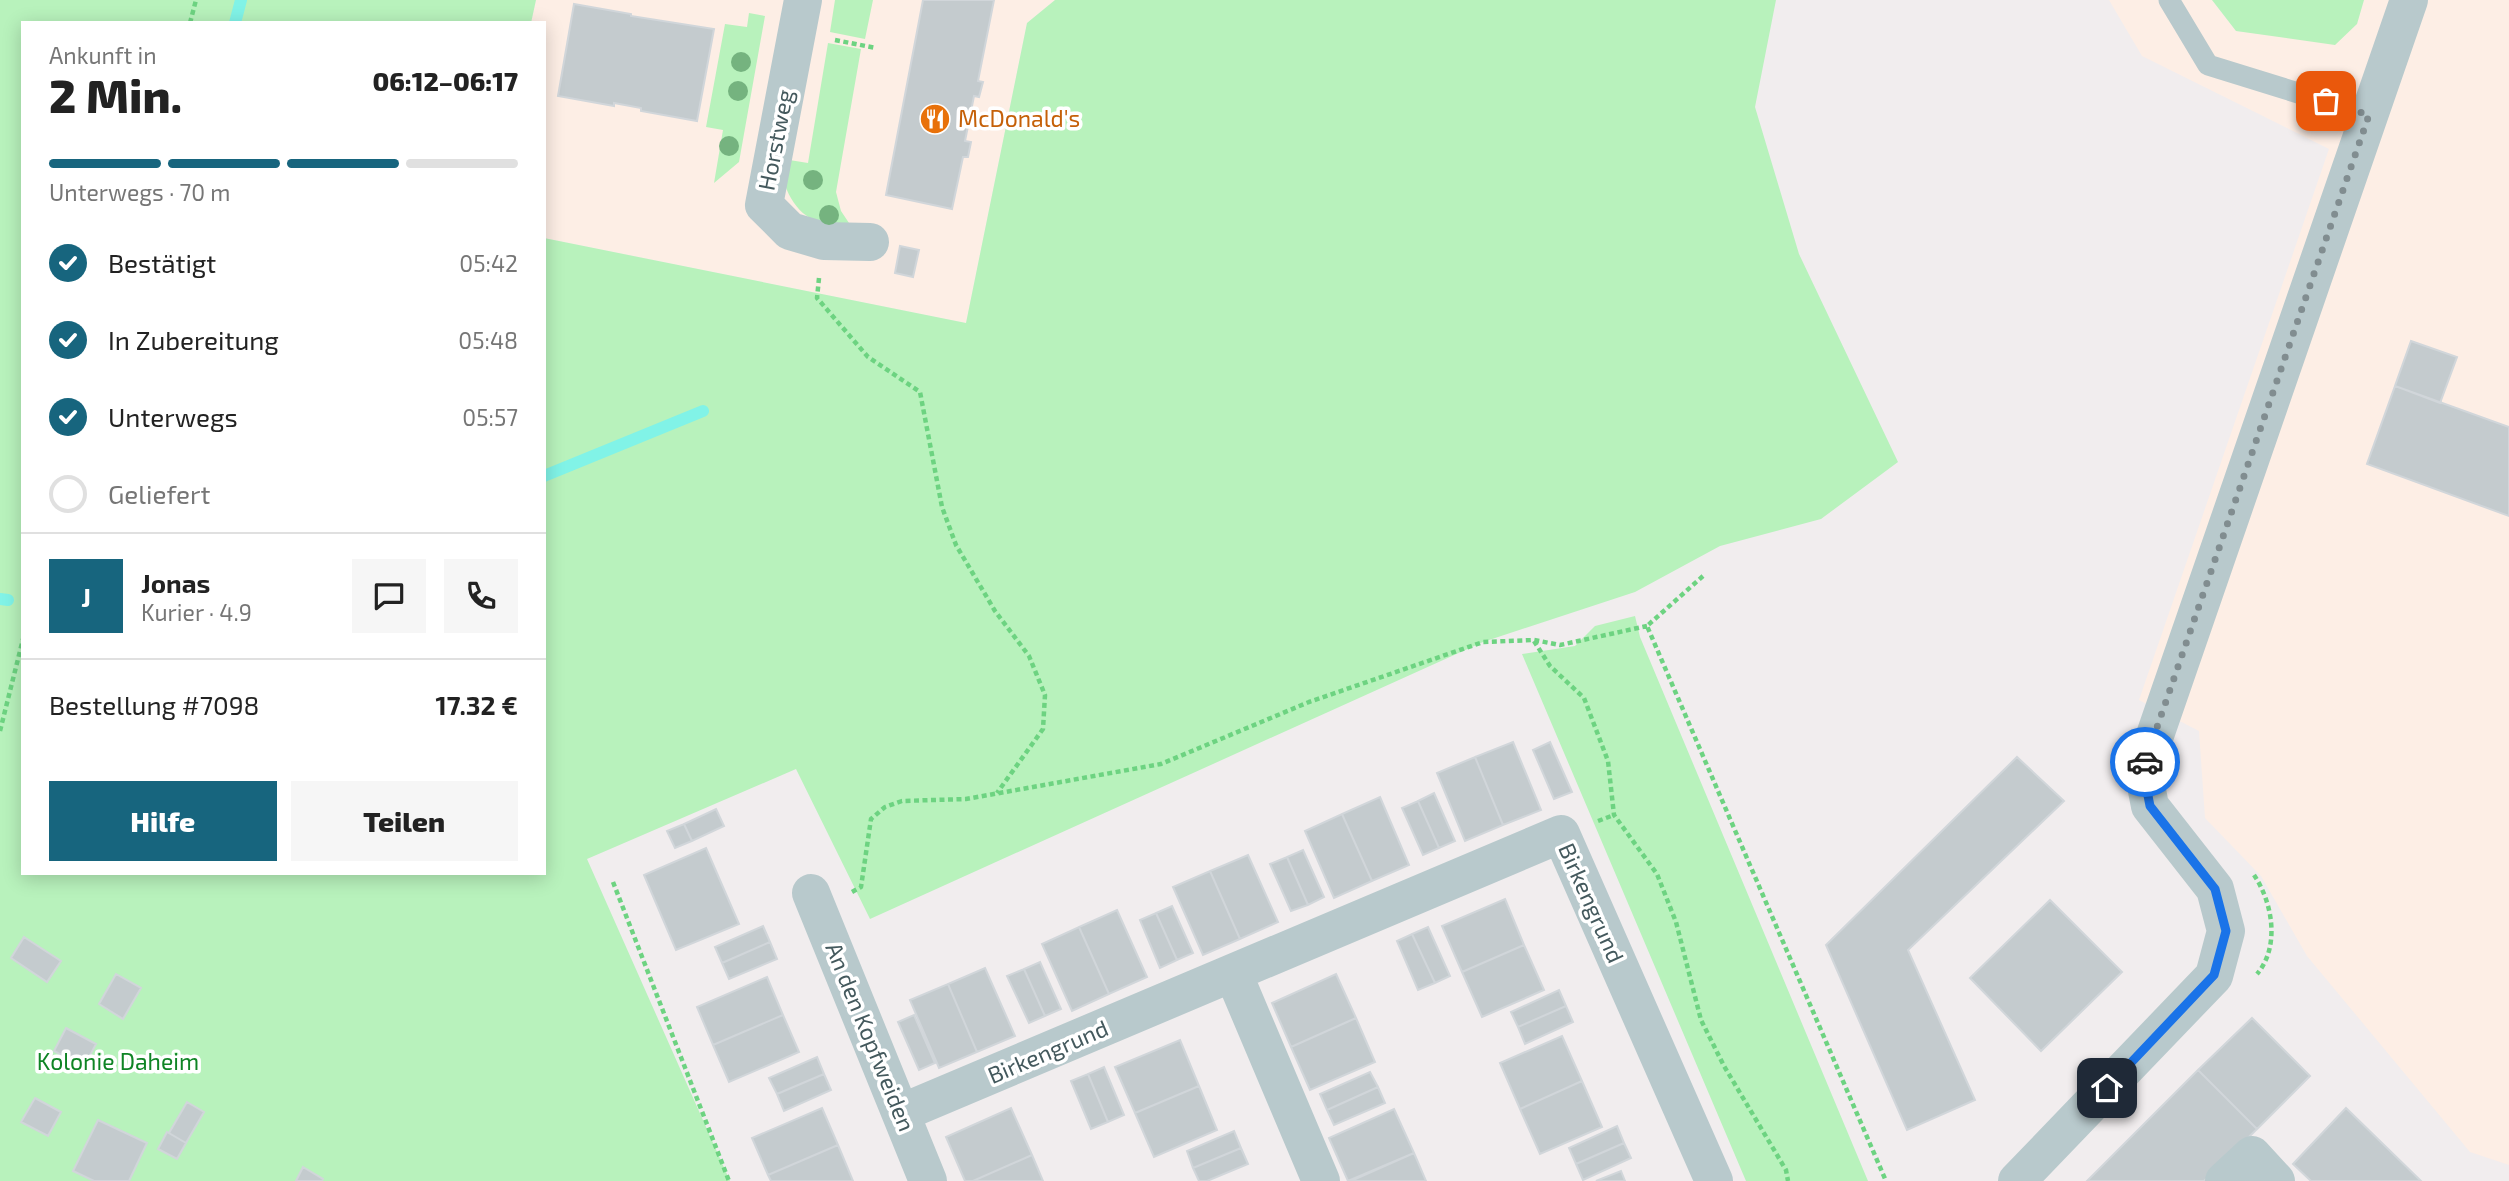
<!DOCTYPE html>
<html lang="de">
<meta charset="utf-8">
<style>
:root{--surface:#fff;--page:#f6f6f6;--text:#222;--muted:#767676;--line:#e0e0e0;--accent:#17657e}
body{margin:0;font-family:"Exo 2",sans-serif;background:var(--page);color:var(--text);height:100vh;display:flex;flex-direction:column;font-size:26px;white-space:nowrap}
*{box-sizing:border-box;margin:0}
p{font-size:23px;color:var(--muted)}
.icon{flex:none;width:38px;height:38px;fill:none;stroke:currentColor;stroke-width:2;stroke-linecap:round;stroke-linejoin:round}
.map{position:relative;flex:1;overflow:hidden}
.drawer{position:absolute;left:21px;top:21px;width:525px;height:854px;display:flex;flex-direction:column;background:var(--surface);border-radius:0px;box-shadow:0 4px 18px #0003}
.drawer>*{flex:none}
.pin{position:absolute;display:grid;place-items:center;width:60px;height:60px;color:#fff;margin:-30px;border-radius:14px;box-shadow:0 4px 10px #0006}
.courier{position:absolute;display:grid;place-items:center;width:70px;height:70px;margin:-35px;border:5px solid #1a73e8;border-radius:50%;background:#fff;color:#222;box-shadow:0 2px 9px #0007}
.overview em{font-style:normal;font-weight:800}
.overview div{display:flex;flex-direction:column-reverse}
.overview{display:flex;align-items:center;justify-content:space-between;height:119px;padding:0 28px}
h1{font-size:46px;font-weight:800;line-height:52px}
.bar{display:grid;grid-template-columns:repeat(4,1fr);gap:10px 7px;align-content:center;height:84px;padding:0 28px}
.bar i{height:9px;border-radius:5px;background:var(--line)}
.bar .active{background:var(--accent)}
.bar p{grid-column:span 4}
.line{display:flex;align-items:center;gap:18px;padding:0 28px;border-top:2px solid var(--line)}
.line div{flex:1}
.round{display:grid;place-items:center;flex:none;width:74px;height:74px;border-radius:0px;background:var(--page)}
ol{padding:0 28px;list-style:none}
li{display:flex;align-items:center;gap:21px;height:77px}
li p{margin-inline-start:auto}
li .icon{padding:7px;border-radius:50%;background:var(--accent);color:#fff;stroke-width:4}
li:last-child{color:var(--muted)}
li i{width:38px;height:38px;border:4px solid var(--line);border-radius:50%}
.cta{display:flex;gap:14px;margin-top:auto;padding:14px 28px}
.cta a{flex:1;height:80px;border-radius:0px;background:var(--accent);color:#fff;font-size:28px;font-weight:800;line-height:80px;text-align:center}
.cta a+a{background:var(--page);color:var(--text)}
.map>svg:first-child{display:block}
</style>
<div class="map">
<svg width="2509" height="1181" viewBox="0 0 2509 1181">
<rect width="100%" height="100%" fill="#f1edee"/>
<path fill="#fdeee5" d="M536,0H1055L1027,23L966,323L544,238V23H531Z
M2109,0H2212L2236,31L2270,35L2357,24L2364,0H2509V1165L2470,1152L2307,956L2261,876L2205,818L2199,731L2139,700L2329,149L2142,56Z"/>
<path fill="#b8f2bc" d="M0,0H536L531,23H23V873H544V238L966,323L1027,23L1055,0H1776L1755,107L1799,254L1898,462L1821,519L1720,546L1635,592L1483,642L870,919L796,769L587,859L730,1181H0Z
M835,0H873L865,39L830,32Z
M2212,0H2364L2357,24L2335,45L2236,31Z
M749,13L765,16L739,162L714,183L723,130L706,127L725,24L747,27Z
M828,43L861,49L836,192L841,211L853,229C841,226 827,225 816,221C790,210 783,182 777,158L808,163Z
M1635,616L1640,637L1868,1181H1746L1522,654L1575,646L1595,626Z"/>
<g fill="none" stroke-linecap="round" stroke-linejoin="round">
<path stroke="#81f3e7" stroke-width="12" d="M235,23L241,0
M544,476L703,411
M0,599L8,600"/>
</g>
<path fill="#c4cbce" stroke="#d1d6da" stroke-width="2" d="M923,0H994L978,81L983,82L979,97L974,96L965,141L971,142L968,157H963L952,209L886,195Z
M574,4L631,14V16L714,29L697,121L641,111V108L614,103V106L558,96Z
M900,246L919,250L913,277L895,273Z
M2411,341L2457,357L2440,403L2395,386Z
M2395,386L2509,427V516L2367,464Z
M1513,742L1541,810L1503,825L1475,757Z
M1550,742L1572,792L1554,799L1533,750Z
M1475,757L1503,825L1465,841L1437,773Z
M2017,757L2064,801L1908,950L1975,1100L1907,1130L1826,945Z
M1434,793L1455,841L1439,848L1418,801Z
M1380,797L1409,865L1372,881L1342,814Z
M1418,801L1439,848L1423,855L1402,808Z
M716,809L724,826L692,841L684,824Z
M1342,814L1372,881L1334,898L1305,831Z
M684,824L692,841L675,848L667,831Z
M706,848L739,924L676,950L644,875Z
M1303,850L1324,897L1308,905L1287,857Z
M1248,855L1278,922L1240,939L1210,871Z
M1287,857L1308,905L1291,911L1270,864Z
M1210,871L1240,939L1203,955L1173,887Z
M1505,899L1524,945L1462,972L1442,926Z
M2050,900L2122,972L2041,1051L1970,978Z
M1172,906L1193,953L1177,960L1156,913Z
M1117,910L1147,977L1109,994L1079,927Z
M1156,913L1177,960L1160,968L1140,920Z
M763,926L770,942L722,963L715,947Z
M1079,927L1109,994L1072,1011L1042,944Z
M1428,927L1450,976L1435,983L1412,934Z
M1412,934L1435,983L1418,990L1397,941Z
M24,937L61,961L47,982L11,958Z
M770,942L777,959L729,979L722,963Z
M1524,945L1544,990L1482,1017L1462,972Z
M1040,962L1061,1009L1045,1016L1024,969Z
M985,968L1015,1036L977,1052L948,984Z
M1024,969L1045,1016L1029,1023L1007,976Z
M116,974L141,988L123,1019L99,1004Z
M1336,974L1356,1018L1291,1047L1272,1003Z
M767,977L783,1015L713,1045L697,1007Z
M948,984L977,1052L939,1068L910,1000Z
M1559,990L1566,1006L1518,1027L1511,1012Z
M1566,1006L1573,1022L1525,1044L1518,1027Z
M783,1015L799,1052L729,1082L713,1045Z
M914,1015L935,1063L919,1070L898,1022Z
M1356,1018L1375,1062L1310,1090L1291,1047Z
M2252,1018L2310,1076L2257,1129L2198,1070Z
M66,1028L96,1044L84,1067L54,1051Z
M1562,1036L1582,1081L1520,1109L1500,1063Z
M1180,1040L1199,1086L1135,1113L1115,1067Z
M817,1057L824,1074L777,1094L769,1078Z
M1104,1067L1124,1115L1108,1122L1088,1074Z
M2198,1070L2257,1129L2204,1181H2087Z
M1370,1072L1378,1087L1327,1110L1320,1094Z
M824,1074L831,1090L784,1111L777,1094Z
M1088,1074L1108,1122L1091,1129L1071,1081Z
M1582,1081L1602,1127L1540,1154L1520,1109Z
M1199,1086L1217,1130L1154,1157L1135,1113Z
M1378,1087L1385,1103L1334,1125L1327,1110Z
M35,1098L61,1112L48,1136L21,1122Z
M187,1102L204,1112L186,1143L169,1133Z
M822,1108L838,1145L768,1175L752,1138Z
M1011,1108L1032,1155L973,1181H965L946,1137Z
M2346,1108L2421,1181H2311L2293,1164Z
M1394,1109L1414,1153L1348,1181L1329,1138Z
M98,1120L147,1143L129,1181H94L73,1171Z
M1617,1126L1624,1143L1576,1164L1569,1148Z
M1234,1131L1241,1148L1193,1168L1187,1151Z
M167,1132L186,1143L177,1159L158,1149Z
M1624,1143L1631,1158L1583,1180L1576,1164Z
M838,1145L853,1181H771L768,1175Z
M1241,1148L1248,1164L1207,1181H1199L1193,1168Z
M1414,1153L1426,1181H1351Z
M1032,1155L1043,1181H973Z
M303,1167L323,1179L322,1181H296Z
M1621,1171L1625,1181H1596Z"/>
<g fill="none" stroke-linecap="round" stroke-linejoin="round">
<path stroke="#6dd381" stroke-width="4.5" stroke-dasharray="5 3.5" stroke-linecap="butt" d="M190,23L196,0
M835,40L876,48
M819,278L817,298L868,357L920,392L942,507L956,545L995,611L1029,656L1045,695L1043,729L997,793
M1703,576L1647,626L1886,1181
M1534,641L1550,666L1584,698L1608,761L1614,815L1657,874L1676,922L1701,1020L1724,1066L1786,1170L1788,1181
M0,731L23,639
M1598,821L1614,815
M2254,875C2273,903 2280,947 2257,974
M613,882L729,1181
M852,892L861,887L871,819L885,807L902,801L966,799L1161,764L1309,702L1483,642L1534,640L1560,645L1647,626"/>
<path stroke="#b8c9cc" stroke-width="21" d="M2169,0L2208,65L2369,115"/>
<path stroke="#b8c9cc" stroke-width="38" d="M803,0L764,205L790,231L824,241L870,242
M811,893L928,1181
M1233,973L1321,1181
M901,1113L1561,834L1714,1181
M2017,1181L2214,976L2226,931L2215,889L2150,806L2143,770L2409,0
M2224,1181L2252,1155L2276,1181"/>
</g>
<g fill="#75b37f">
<circle cx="741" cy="62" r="10"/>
<circle cx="738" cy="91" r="10"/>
<circle cx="729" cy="146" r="10"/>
<circle cx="813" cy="180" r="10"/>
<circle cx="829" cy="215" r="10"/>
</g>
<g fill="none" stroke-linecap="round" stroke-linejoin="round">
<path stroke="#818d90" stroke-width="7" stroke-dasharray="0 12.6" d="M2145,762L2369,115L2326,101"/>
<path stroke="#1a73e8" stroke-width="9" d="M2107,1088L2214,975L2226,931L2215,889L2150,806L2143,770L2145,762"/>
</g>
<defs>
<g id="restaurant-disc" transform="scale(1.575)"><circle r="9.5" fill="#e8710a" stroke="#fff"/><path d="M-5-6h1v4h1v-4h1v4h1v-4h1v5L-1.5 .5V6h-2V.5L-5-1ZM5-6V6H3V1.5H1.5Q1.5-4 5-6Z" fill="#fff"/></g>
</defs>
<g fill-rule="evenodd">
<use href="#restaurant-disc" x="935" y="119"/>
</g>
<g text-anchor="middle" stroke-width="7" stroke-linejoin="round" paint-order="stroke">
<g font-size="23" fill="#c56008" stroke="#fff" text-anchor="start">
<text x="958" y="127">McDonald's</text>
</g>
<g font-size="23" fill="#44595d" stroke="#fff">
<text transform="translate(776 140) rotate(-79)" y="8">Horstweg</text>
<text transform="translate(1591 903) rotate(66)" y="8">Birkengrund</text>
<text transform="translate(870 1037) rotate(68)" y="8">An den Kopfweiden</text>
<text transform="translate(1048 1052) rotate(-23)" y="8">Birkengrund</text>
</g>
<g font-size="23" fill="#0f8425" stroke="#fff">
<text x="118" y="1070">Kolonie Daheim</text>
</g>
</g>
</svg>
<div class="pin" style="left:2326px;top:101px;background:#ea580c"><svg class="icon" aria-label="bag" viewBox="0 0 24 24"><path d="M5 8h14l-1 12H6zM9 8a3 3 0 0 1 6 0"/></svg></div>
<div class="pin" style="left:2107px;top:1088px;background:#1f2937"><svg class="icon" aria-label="home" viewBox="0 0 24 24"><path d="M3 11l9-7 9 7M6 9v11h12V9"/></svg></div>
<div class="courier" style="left:2145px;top:762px"><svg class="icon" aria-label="car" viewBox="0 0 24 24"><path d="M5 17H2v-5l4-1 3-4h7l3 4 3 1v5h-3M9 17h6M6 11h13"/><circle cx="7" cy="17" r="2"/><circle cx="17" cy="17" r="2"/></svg></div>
<section class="drawer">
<div class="overview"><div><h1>2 Min.</h1><p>Ankunft in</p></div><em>06:12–06:17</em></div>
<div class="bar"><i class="active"></i><i class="active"></i><i class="active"></i><i></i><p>Unterwegs · 70 m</p></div>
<ol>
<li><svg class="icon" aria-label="check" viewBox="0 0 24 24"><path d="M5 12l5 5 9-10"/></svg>Bestätigt<p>05:42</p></li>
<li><svg class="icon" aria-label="check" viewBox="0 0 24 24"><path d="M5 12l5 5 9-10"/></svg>In Zubereitung<p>05:48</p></li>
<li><svg class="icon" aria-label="check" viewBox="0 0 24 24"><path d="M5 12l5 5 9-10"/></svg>Unterwegs<p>05:57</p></li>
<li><i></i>Geliefert</li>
</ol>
<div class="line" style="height:126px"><b class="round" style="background:var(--accent);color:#fff">J</b><div><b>Jonas</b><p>Kurier · 4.9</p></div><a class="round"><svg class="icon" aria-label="chat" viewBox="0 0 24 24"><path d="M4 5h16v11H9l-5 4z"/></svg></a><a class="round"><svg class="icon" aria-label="phone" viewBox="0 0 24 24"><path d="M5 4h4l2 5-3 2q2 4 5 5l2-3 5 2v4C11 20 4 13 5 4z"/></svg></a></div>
<div class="line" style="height:91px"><div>Bestellung #7098</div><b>17.32 €</b></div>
<div class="cta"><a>Hilfe</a><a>Teilen</a></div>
</section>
</div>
